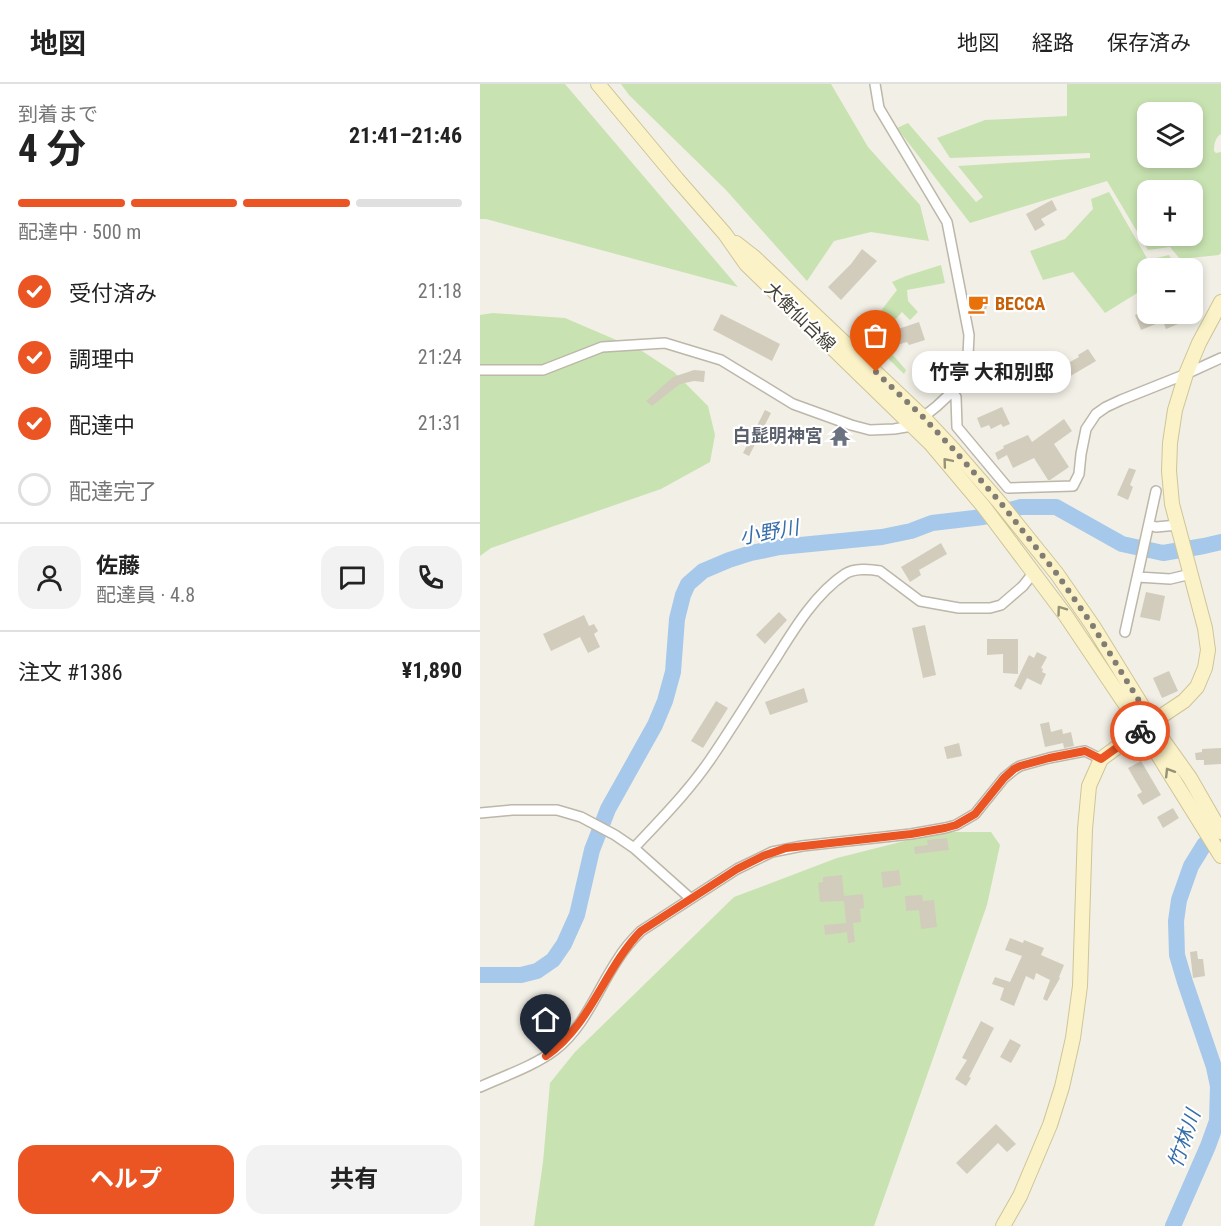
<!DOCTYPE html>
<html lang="ja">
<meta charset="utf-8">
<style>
:root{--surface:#fff;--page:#f2f2f2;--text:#222;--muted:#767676;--line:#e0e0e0;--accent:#eb5524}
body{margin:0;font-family:"Roboto Condensed","Noto Sans JP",sans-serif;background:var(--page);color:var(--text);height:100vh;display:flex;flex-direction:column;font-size:22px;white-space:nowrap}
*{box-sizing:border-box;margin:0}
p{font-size:20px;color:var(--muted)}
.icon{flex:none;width:33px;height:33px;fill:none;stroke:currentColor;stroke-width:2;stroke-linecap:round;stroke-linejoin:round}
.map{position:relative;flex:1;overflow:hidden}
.panel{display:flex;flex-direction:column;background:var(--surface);width:480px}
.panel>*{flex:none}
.controls{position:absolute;left:657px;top:18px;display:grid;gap:12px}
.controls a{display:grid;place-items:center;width:66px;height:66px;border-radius:12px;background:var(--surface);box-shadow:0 3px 9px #0003;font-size:30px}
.pin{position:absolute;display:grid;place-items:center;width:51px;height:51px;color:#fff;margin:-62px -26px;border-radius:50% 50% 50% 0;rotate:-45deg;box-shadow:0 0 6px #0007}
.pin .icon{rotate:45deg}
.courier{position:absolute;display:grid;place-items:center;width:60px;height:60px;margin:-30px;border:4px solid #eb5524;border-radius:50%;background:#fff;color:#222;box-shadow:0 2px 8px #0007}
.bubble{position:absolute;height:42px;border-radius:18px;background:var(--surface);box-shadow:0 3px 9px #0003;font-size:20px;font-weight:700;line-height:42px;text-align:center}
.headline em{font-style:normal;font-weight:700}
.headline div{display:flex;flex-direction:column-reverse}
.headline{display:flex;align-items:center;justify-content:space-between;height:102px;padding:0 18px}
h1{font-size:39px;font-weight:700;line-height:45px}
.bar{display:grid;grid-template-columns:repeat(4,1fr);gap:9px 6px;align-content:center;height:72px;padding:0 18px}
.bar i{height:8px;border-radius:4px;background:var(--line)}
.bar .on{background:var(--accent)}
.bar p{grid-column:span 4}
.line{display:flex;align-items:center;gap:15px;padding:0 18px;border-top:2px solid var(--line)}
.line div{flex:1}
.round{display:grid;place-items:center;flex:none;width:63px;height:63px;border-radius:18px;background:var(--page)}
ol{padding:0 18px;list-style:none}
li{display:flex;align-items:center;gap:18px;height:66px}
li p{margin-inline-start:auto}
li .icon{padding:6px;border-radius:50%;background:var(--accent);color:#fff;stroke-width:4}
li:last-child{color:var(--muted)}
li i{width:33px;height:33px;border:3px solid var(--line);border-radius:50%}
.cta{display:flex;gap:12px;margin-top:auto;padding:12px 18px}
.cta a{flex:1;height:69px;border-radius:18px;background:var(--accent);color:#fff;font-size:24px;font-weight:700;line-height:69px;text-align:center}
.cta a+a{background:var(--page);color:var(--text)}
header{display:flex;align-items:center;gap:36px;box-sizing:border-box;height:84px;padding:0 30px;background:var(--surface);border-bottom:2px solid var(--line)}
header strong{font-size:28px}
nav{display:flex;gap:33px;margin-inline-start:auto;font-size:21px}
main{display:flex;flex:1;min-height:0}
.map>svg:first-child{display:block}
</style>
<header>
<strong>地図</strong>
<nav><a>地図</a><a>経路</a><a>保存済み</a></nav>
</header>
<main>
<section class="panel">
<div class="headline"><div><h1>4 分</h1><p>到着まで</p></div><em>21:41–21:46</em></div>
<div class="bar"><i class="on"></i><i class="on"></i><i class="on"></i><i></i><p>配達中 · 500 m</p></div>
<ol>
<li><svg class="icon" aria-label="check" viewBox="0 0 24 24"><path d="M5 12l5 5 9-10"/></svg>受付済み<p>21:18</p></li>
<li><svg class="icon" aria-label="check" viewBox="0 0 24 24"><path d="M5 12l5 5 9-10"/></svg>調理中<p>21:24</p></li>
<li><svg class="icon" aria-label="check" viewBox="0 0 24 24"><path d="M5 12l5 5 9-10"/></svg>配達中<p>21:31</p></li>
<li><i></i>配達完了</li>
</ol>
<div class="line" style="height:108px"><a class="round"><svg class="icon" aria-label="person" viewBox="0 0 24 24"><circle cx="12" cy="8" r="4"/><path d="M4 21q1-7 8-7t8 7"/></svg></a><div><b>佐藤</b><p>配達員 · 4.8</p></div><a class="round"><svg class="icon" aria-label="chat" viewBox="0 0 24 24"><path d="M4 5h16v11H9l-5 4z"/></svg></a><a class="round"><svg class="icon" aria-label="phone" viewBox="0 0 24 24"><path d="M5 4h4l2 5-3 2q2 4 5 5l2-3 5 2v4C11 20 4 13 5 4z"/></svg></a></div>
<div class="line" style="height:78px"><div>注文 #1386</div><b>¥1,890</b></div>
<div class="cta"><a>ヘルプ</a><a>共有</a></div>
</section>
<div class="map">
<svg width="741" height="1142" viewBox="0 0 741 1142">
<rect width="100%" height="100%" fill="#f2efe6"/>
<path fill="#c8e3b1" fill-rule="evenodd" d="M0,0H85L258,203L6,135H0Z
M141,0H351L388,63L440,121L449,157L391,148L354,157L327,197L246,106L149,11Z
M587,0H741V50C735,54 734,60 734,67L736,69L741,68V169L739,171L700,175L690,163L668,166L627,97L490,139L417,44L428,39L496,118L503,113L478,82L610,74V69L470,74L457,54L505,36L587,32ZM712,28V74H668V28ZM712,106V152H668V106Z
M629,108L668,176L689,171L697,184H668L667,203L625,229L593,188L563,196L550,167L585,155L613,125L611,115Z
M461,181L465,199L427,206L428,217L438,228L430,236L422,228L403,250L415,267L412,270L426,286L424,290L383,250L417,206L412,198L426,192Z
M13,229L85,234L162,267L194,288L228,322L235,351L230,378L181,405L11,464L0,472V231Z
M460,748H511L520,761L507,821L394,1142H54L63,1078L70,999L95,968L254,813L357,774Z"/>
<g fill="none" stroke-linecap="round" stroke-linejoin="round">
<path stroke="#a6c8eb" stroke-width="16" d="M0,891H41L57,887L73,876L84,860L97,831L112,766L128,725L175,641L185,617L193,588L197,535L203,511L208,500L223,487L249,476L271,469L300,463L402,453L431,447L452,439L503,433L541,423H576L642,460L683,469L724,462L741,458
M693,1142L728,1062L737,1037L738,1002L734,983L705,898L697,871L696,837L699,816L711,782L724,761L741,746"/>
</g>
<path fill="#d2ccbc" d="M572,116L577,126L561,135L565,141L555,147L546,130Z
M382,165L397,177L361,216L348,203L371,180Z
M492,215L508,217L505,232L492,229L491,224Z
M668,226V230H702L696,233L698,240L686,245L683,237L661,246L655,231Z
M241,230L300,260L292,277L233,246Z
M439,238L445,256L429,261L427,258L414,262L409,248Z
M608,265L616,277L577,300L570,289L599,273L598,271Z
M214,286L225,287L224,298L214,297L200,300L172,322L166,317L193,293Z
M522,323L530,340L523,343L521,340L511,345L509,341L501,344L497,334Z
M285,326L291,329L269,372L263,369Z
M584,335L592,347L574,360L589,383L570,396H568L554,374L533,384L527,371L518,376L515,369L524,364L523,362L548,351L552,358Z
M649,384L656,386L650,401L653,403L648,416L637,411Z
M461,459L467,470L439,486L441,491L430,498L421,483Z
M666,508L685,512L680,537L660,533Z
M299,528L307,536L285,560L276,551Z
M104,531L109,542L114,540L118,547L114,550L120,563L108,569L100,553L71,567L63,550Z
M445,541L456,591L443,594L432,544Z
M507,555H538V590L523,589V570L507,571Z
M557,568L567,573L561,584L563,585L562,588L566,590L561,601L547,594L541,606L534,602L549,571L554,574Z
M689,587L698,607L682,614L673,594Z
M324,604L328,618L290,631L285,618Z
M236,617L248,624L223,664L211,657Z
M569,638L571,648L582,645L583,650L591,648L594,662L584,664L583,659L565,663L560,640Z
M479,659L482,672L467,675L464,663Z
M741,664V680L724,681V676H716L715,669L722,668V665Z
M661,677L681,711L663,721L657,711L662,708L648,684Z
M693,724L699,734L683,744L677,733Z
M467,754L469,766L435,770L434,763L448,761L447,756Z
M419,786L421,801L403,804L401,788Z
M362,791L364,812L383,810L384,824L380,825L381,838L373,839L375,858L368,859L367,848L345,851L344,841L366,839L364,817L340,818L338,799L343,798V793Z
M442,811L443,817L454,816L457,843L441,845L439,826L426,827L425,812Z
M530,854L543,859L544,856L564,864L561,871L584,881L579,893L580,894L567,917L563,915L570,896L556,889L554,896L546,892L534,922L520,916L524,904L512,900L515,893L530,898L542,872L525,866Z
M717,867L718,875H723L725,892L713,894L710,868Z
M501,937L514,944L489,993L491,994L486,1002L475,995L487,976L482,974Z
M530,955L541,961L531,979L520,973Z
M516,1040L536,1060L527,1068L518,1059L487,1090L476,1079Z"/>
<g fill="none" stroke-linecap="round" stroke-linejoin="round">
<g stroke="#bcb7a9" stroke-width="12">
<path id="street" d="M0,286H63L122,263L185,259L241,276L313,320L371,341L390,346L414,345L432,342L457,322L472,308L483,291L488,271L489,251L467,138L399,24L395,0
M472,308L476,313L477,343L528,404L593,402L599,390L601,370L606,345L616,330L626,323L641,316L706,290L741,274
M669,441L676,443L698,441
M658,493L690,495L711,490
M645,548L676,407
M0,729L32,726H77L101,733L135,751L154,764L210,814
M154,764C182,734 211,705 234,670C255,639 275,606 296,574C314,545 336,509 365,490C374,484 390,485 400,487L440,517L479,524H510L521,521L543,502L554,488
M0,1003C24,992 54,982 75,966C105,943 117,906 138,875C144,865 152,856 161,847L257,785L292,768L322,762L431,750L465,744L476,741L495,730L524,694L535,685L540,682L569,674L605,667L621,675"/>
</g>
<g stroke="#cec598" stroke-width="16">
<path id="secondary" d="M118,0L197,95L245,150L266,180L451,360L504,423L586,532L662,645L741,772
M256,159L274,173L443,333L474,366L520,419L577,490L613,542L685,659L710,694L741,748
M523,1142L540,1112L570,1041L582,1003L593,954L600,902L605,745L609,702L621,675L662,645L704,617L717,603L725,584L728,566L725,544L692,420L689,387L690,359L695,326L706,290L719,259L741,218"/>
</g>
<use href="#street" stroke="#fff" stroke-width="9"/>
<use href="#secondary" stroke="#fbf3c7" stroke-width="14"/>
</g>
<defs><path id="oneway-chevron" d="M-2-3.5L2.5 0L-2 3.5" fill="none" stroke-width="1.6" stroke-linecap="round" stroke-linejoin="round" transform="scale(1.5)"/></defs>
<g stroke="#969177">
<use href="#oneway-chevron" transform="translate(467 378) rotate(-130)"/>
<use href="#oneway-chevron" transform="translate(581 526) rotate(-126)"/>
<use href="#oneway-chevron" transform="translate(689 688) rotate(-122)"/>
</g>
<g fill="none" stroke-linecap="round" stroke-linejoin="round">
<path stroke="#817d74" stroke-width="6" stroke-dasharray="0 10.8" d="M396,288L443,333L474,366L520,418L577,490L613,542L672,638L660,647"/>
<path stroke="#eb5524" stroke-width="8" d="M66,972C111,941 124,885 161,847L257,785L283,772L306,764L431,750L465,744L476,741L495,730L524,694L534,685L540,682L569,674L605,667L621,675L660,647"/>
</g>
<defs>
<g id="cafe-bare" transform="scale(1.62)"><path d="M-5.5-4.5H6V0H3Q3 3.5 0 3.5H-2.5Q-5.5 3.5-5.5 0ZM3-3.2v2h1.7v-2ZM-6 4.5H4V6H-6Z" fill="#e8710a" stroke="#fff" stroke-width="2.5" paint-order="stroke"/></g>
<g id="temple-bare" transform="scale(1.62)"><path d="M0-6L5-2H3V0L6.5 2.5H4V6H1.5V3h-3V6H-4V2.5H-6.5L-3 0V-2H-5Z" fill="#6b7280" stroke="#fff" stroke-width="2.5" paint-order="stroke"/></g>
</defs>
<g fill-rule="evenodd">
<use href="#cafe-bare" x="498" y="220"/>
<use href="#temple-bare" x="360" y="352"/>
</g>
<g text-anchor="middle" stroke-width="4.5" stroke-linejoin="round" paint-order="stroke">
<g font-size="18" font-weight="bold" fill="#c56008" stroke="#fff" text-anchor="start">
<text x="515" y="226">BECCA</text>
</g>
<g font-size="18" fill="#444036" stroke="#fff">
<text transform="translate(320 233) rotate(44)" y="6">大衡仙台線</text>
</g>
<g font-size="18" font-weight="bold" fill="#5b616d" stroke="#fff" text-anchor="end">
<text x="343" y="358">白髭明神宮</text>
</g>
<g font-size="20" font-style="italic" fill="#376da8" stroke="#fff">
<text transform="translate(289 448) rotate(-10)" y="7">小野川</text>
<text transform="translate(704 1055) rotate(-71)" y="7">竹林川</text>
</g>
</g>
</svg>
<div class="controls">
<a><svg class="icon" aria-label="layers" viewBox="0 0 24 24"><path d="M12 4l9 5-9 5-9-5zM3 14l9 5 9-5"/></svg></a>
<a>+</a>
<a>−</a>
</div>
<div class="pin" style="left:396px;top:288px;background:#ea580c"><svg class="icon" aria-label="bag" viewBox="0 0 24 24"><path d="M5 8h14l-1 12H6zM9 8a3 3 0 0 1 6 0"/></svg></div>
<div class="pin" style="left:66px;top:972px;background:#1f2937"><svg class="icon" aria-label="home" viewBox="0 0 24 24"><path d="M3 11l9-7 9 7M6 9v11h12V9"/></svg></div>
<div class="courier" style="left:660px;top:647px"><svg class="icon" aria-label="bike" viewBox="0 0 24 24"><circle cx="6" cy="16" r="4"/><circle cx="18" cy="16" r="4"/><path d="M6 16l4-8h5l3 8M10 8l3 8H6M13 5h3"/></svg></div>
<div class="bubble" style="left:432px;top:267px;width:159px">竹亭 大和別邸</div>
</div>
</main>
